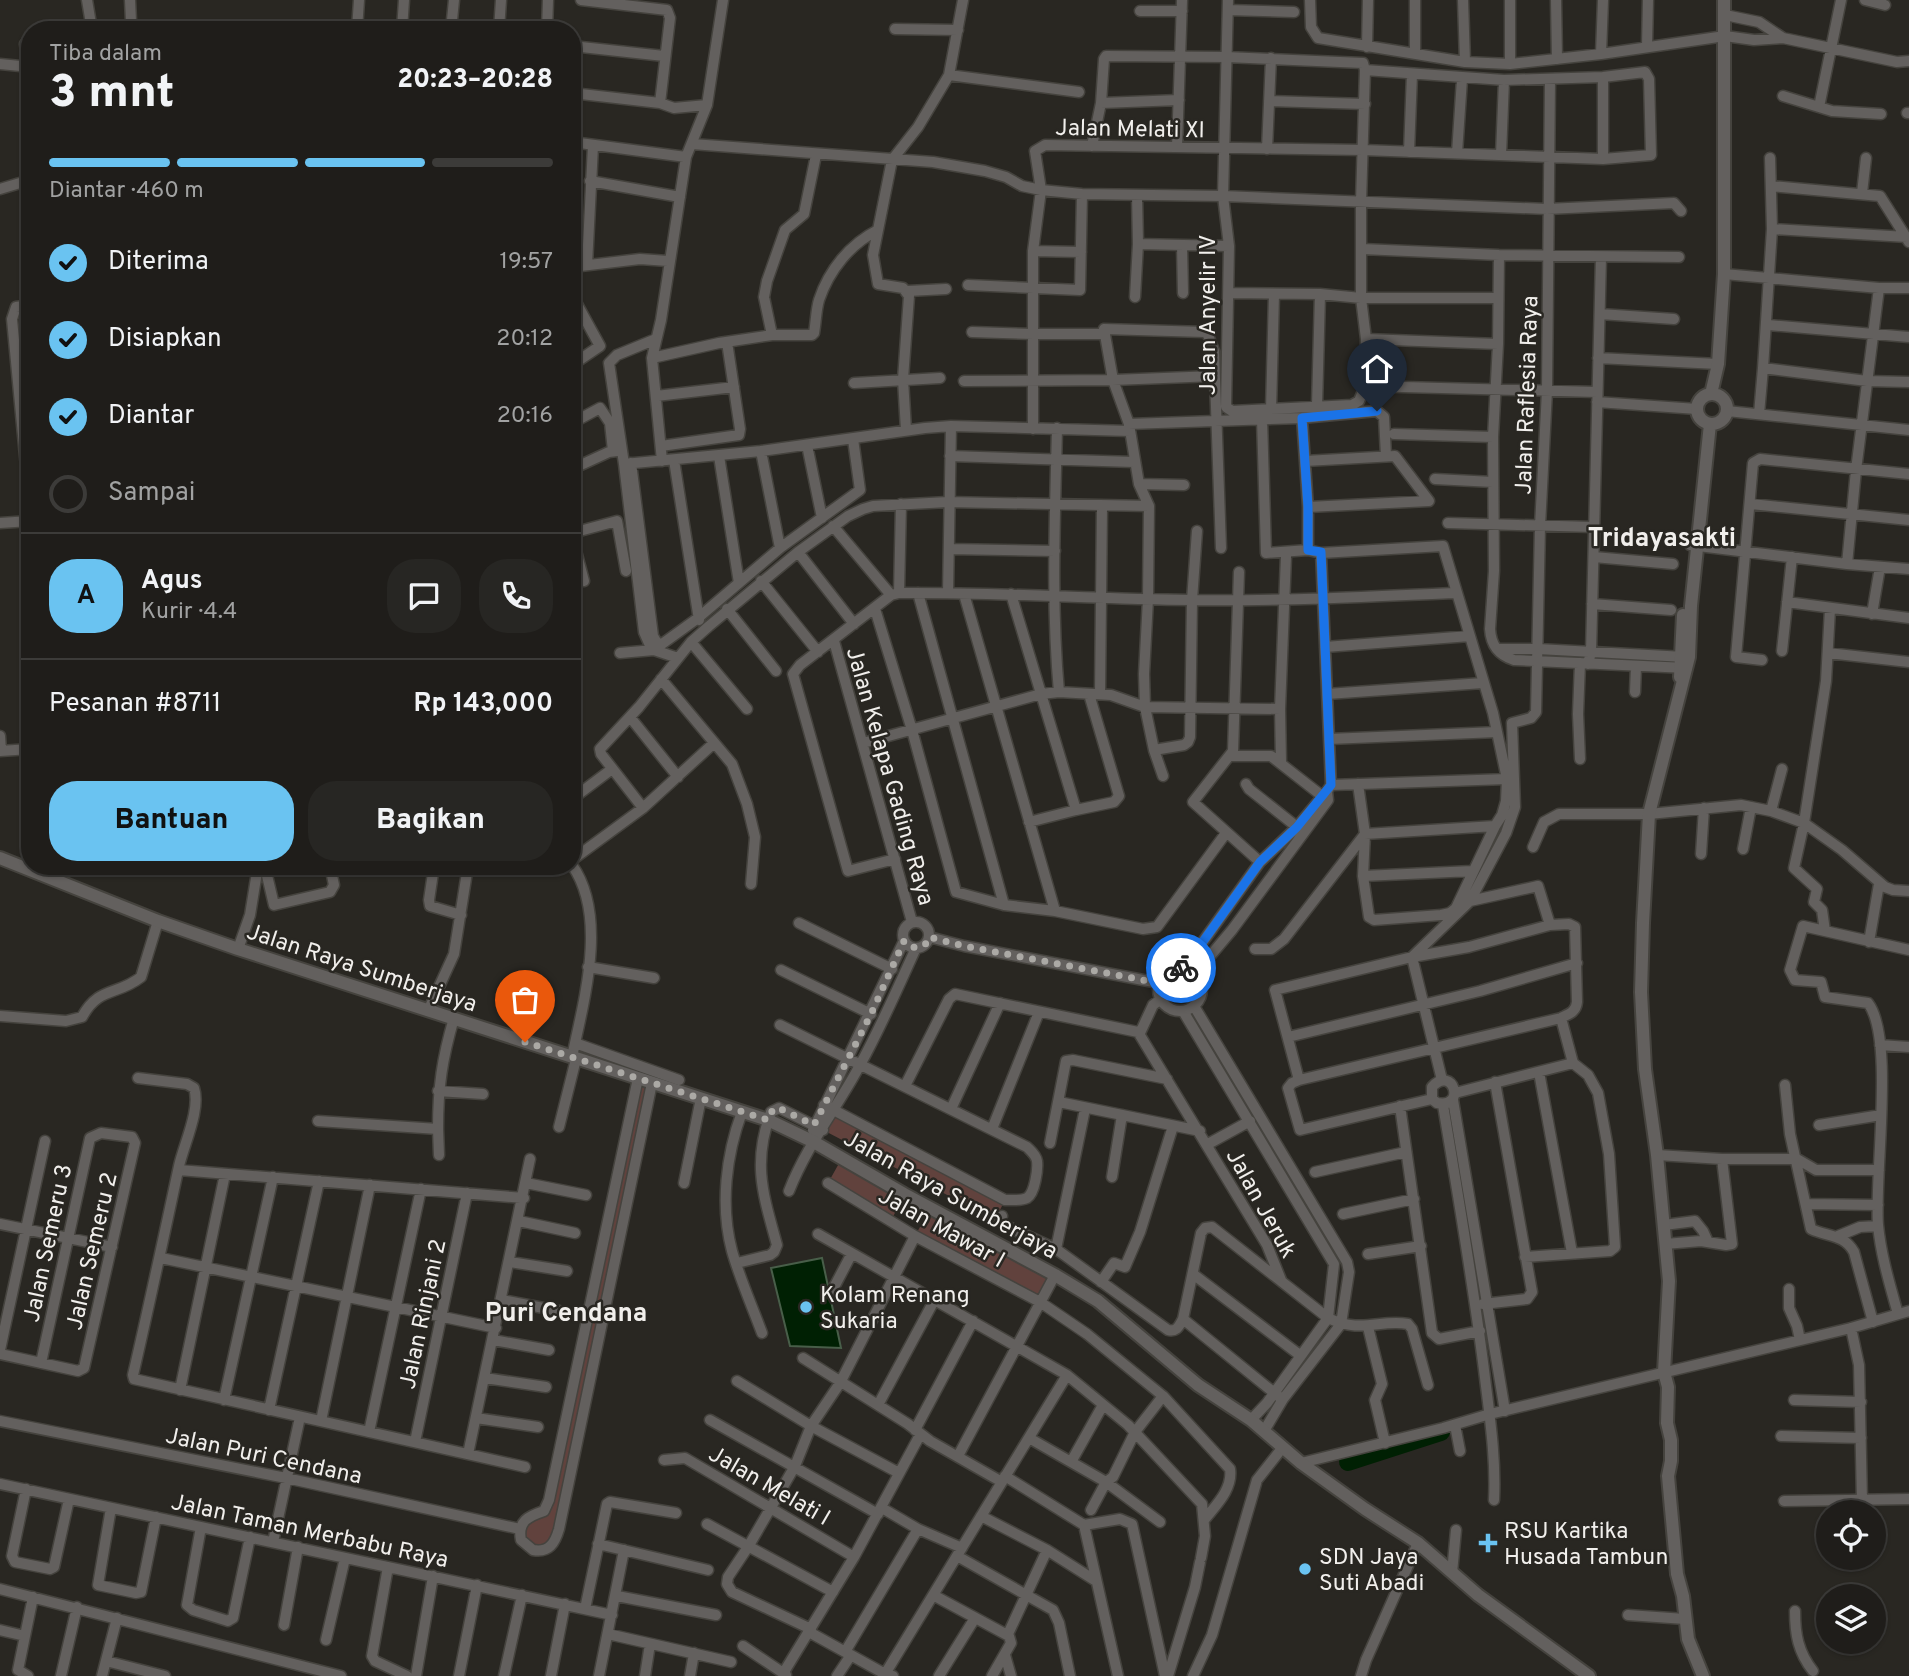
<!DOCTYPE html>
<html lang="id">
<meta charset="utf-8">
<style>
:root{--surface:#1f1d1a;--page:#272623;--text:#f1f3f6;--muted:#a1a2a2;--line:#3c3b39;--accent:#6ac3f1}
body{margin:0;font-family:Overpass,sans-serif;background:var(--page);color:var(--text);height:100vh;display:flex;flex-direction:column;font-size:26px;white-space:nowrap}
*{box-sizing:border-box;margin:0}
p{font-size:23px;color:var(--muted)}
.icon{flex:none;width:38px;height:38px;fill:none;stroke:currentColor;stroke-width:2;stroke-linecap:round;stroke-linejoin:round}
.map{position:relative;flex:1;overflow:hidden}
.sheet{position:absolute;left:21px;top:21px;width:560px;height:854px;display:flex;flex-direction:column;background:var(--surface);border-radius:28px;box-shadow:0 2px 5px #0004,0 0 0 2px var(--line)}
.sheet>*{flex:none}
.fabs{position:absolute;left:1816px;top:1500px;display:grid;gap:14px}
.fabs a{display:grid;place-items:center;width:70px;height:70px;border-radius:50%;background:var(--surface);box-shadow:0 2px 5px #0004,0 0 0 2px var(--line);font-size:35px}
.pin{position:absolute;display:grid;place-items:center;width:60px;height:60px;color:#fff;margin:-72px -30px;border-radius:50% 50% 50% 0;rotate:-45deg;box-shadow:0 0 7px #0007}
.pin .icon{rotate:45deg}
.courier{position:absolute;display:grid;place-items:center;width:70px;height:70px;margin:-35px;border:5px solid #1a73e8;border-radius:50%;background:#fff;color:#222;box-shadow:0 2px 9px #0007}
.head em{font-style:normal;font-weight:800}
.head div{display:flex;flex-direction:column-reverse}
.head{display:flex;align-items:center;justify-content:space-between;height:119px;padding:0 28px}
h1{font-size:46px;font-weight:800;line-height:52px}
.bar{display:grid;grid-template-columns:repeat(4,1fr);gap:10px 7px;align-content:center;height:84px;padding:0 28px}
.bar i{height:9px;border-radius:5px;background:var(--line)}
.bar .selected{background:var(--accent)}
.bar p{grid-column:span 4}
.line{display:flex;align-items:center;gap:18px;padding:0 28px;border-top:2px solid var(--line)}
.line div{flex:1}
.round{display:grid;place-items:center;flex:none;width:74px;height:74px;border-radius:28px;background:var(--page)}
ol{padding:0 28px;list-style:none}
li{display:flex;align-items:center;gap:21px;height:77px}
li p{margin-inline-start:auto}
li .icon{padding:7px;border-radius:50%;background:var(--accent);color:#111;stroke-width:4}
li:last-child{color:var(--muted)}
li i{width:38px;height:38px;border:4px solid var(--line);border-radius:50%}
.button{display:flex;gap:14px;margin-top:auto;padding:14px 28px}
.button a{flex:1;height:80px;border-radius:28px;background:var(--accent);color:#111;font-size:28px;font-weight:800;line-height:80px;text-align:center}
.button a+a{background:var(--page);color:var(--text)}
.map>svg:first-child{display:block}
</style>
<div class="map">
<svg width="1909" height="1676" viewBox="0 0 1909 1676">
<rect width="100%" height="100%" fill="#292722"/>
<path fill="#61423d" d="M638,1078L652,1083L555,1541L533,1550L520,1529L544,1511Z
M834,1111L1005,1200L995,1220L823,1130Z
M842,1158L904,1194L891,1221L828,1183Z
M931,1207L1055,1275L1040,1302L915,1236Z"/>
<path fill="#002003" stroke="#485e49" stroke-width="2" d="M822,1258L841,1348L790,1346L771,1268Z"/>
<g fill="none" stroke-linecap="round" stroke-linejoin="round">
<path stroke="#002003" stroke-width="18" d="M1348,1462L1441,1432"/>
<g stroke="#45433e" stroke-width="13">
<path id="minor" d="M87,0L92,30
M581,0L667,10L670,18L660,103L674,108L707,105
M1310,0L1311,27L1318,38L1465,62L1510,64L1601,54L1725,36L1754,40L1783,38L1897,62L1909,61
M1415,0V53
M1463,0L1465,62
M1556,0L1557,59
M1865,0L1885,5
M1228,10L1294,12
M1140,11H1182
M1725,15L1759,22L1783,38
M895,29L958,30
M125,30L131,21L130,0
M357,30L359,0
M402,30L404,0
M451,30L454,0
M499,30L501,0
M547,30L548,0
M25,44L28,67
M572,46L664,56
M1647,46L1648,0
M1367,47L1368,0
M1601,54L1603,0
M0,64L30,67
M1510,64V0
M949,75L1079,92
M572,93L660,103
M1783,96L1832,111L1881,114
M1269,101L1365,104
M1101,103L1179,100
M1819,107L1841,0
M1907,113H1909
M572,142L686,157
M692,144L933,162L985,171L1006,177L1022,186L1041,190L1082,194L1223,196L1547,209L1674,203L1681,211
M1092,146L1101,103L1104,59L1106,56L1226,57L1363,63L1365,70L1361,202V298L1366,339L1365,386L1359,401L1352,405L1232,411L1226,407L1229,246L1223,196L1228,0
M1177,147L1182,0
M1267,149L1271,58
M1409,152L1412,74
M1457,153L1462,79
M1501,155L1504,80
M1770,158L1772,229L1763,368L1867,381L1909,382
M1603,159V77
M590,181L680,197
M1771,186L1880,196L1909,242
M0,189L30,180
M1862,193L1866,158
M1772,229L1907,237
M1138,244L1229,246
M1182,246L1183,293
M1362,249L1499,255L1679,257
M1033,251L1081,252
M1499,255L1498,344L1493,437L1494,571L1490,629C1491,645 1498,655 1514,660L1687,668
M587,265L593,146
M572,267L640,259L668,261
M1724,274L1879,288H1909
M968,285L1080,290L1082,194
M908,291L946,289
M1229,293L1320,294L1361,298H1498
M572,295L600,346L572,365
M1135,297L1138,244L1137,195
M30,305L16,307L12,319L26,467L30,471
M1600,314L1674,319
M1768,325L1909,337
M972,332L1033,334H1103
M772,335L764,297L767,281L785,230L804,214L816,155
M1366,339L1498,344
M652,358L719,343L772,335H812L814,333C816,322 816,310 819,300C829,270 850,244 878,230
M1598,358L1718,364
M964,381L1113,380L1215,376
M854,383L940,378
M1365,386L1597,392
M656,396L734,387
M1597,402L1697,409
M1317,406L1320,294
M1271,410L1274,294
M1727,411L1909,430
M1759,414L1763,368
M1302,418L1308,507V550
M1262,419L1266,553L1308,550L1321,553L1443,546L1493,713L1507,779L1506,801L1502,815L1495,826
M572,423L600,408L610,423L613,451
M1129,424L1302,418L1377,411L1384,417L1386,456
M1057,428C1055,516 1051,605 1059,692
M1033,429V251L1041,190L1035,151L1045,145L1363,150L1603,159L1651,155L1649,79L1645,72L1603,77L1504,80L1365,70
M906,430L903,379L909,296L903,288L878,284L873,255L892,160L918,127L949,75L963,0
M1394,434L1493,437
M807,445L822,518
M661,446L739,435L740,429L727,342
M761,451L780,548
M719,456L739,583
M950,456L1134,462
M674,460L699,620
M662,461L652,358L661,320L686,157L707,105L723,0
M1305,461L1395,456L1429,501L1308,507
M631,463L653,636L657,643L662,644L698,618L780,548L860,490L853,439
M624,464L761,451L925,428L951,426L1130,431
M572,469L609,452L617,451
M1435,479L1493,482
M1139,484L1184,485
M1751,504L1909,520
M0,523L30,521
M1448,523L1593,527
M833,526L891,595
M572,533L617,521L626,571
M572,536L584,581
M1690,545L1847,564L1909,569
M949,549L1055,551
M798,552L854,624
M1594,557L1673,564
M1847,564L1856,470L1879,288
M1239,572L1233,751L1193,802L1260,862
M761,581L818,652
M899,593L901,504
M918,593L1004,905
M948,593L951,426
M964,594L1055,911
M1011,594L1076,810L1029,822
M1787,602L1909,618
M1592,604L1671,610
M727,609L776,671
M875,609L912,730L956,892L1004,905L1055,911L1143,929L1157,927L1226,833
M1830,609L1826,681L1804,823L1794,868L1817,889L1814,902L1822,910L1825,931L1803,926L1790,970L1795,980L1821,982L1825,997L1868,1003C1895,1038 1874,1176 1878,1225C1881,1256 1890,1285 1898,1314
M1872,614L1880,567
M834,641L912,922
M691,642L747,709
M1325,647L1470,636
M1497,649H1538L1685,657
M652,650L644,632L624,464L609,363L617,355L656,339
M572,651H576
M1782,651L1792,557
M620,653L654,650L678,658
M1828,653L1909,662
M1762,660L1736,657L1753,463L1760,459L1909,474
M1580,663L1578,714L1580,759
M1588,664L1591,652L1601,257
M661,679L732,764L747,804L755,837L751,884
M1635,692L1636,666
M1100,694L1102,506
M1327,694L1483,683
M28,707L30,706
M630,717L678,777
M0,736L1,751
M1329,739L1497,732
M863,743L1041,694L1059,692L1111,695L1145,707L1280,709
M1154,750L1184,745L1188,742L1190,737L1192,600L1197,531
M0,751L30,749
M1230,756H1271L1326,799
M1281,762L1280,709L1286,556
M1163,776L1154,750L1145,707L1144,674L1148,599L1149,506L1139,484L1129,424L1113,380L1104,329L1205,332L1208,335L1214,351L1221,548
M1246,784L1249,789L1297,827
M1331,785L1507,779
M572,799L612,769
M643,808L601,754L600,749L639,707L691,642L709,626L798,552L848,516L863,509L873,506L948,502L1149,506
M1076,810L1114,802L1119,796L1089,694
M1771,811L1782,769
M1533,847L1544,822L1559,814H1649L1741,805L1771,811L1804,823L1842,850L1885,887L1893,890L1909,891
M1743,849L1751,807
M1701,854L1704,808
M895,859L848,871L793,674L800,665L891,595L899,593C996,592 1093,599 1191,600C1279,601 1367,597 1456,593
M572,860L643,808L714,743
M216,866L219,868L234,866
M434,866L429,900L430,906L461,915
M265,867L274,905L330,892L334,885L330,866
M1363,876L1472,871
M1470,901L1538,886L1550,925
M903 935a13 13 0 1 1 26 0a13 13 0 1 1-26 0Z
M799,923L892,969
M1825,931L1909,950
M929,937L964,946L1159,983
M1869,942L1879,884
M238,949L250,915L258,866
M1255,949H1271L1284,939L1365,834L1495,826L1456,908L1450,913L1441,915L1374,920L1369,917L1363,876L1365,834L1358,784
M588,967L654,978
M1158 989a22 22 0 1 1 44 0a22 22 0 1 1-44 0Z
M1184,968L1260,862L1297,827L1327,791
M781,970L871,1014
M1195,974L1232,930L1328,800L1327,791L1331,785L1321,553
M1194,1006L1347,1262L1349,1272L1341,1324L1283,1399L1264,1431
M428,1011L454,954L468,866
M1183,1011L1334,1264L1328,1318L1267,1403L1251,1420
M0,1016L66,1021L82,1017C99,986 117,996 141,977L158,921
M780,1025L1027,1147C1031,1151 1036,1155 1037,1161C1038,1169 1035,1193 1027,1198C1021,1201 1012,1200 1005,1200L824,1105
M1140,1033L1153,1005L1161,999
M1288,1037L1480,991L1577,963
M575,1043L679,1080
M1880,1045L1909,1047
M572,1057C584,1000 608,916 572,865
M1539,1072L1572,1253
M138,1078L187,1084L194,1088C201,1109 184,1144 179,1166C164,1236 149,1306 133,1375L134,1379L525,1467
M638,1078L549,1500L544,1511C529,1516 517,1521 521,1540L533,1550C549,1553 555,1543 559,1529L652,1083
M1299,1080L1275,990L1412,957L1469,947L1550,925L1569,924L1575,927L1577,1002C1576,1012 1569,1014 1561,1018L1299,1080L1292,1083L1288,1088L1300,1130L1432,1099L1437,1103C1467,1109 1453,1064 1432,1087V1099
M1442,1080L1412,957L1470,901L1506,833L1515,807L1512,723L1531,718L1536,712L1540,526L1547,391L1550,79
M1785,1085L1790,1134L1811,1229C1828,1237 1844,1234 1854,1252L1873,1322
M905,1086L949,999L955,994L1138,1032L1267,1245L1281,1280
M438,1091L483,1094
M1455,1093L1573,1063
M1453,1100L1505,1411
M1059,1102L1200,1131
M1443,1105C1458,1196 1474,1287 1485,1378C1490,1419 1496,1459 1494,1500
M1400,1106L1432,1333L1439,1339L1480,1331
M951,1109L1000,1003
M742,1112C726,1155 720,1206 732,1251C740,1279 752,1306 762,1333
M318,1121L438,1129C438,1087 442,1059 454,1018
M1819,1125L1881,1115
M559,1127L576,1059
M438,1129L439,1155
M992,1129L1039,1012
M813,1130L904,941
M1050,1143L1066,1061L1073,1060L1167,1079
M1208,1144L1250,1121
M1657,1155L1722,1159H1797L1816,1170H1879
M179,1170L524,1198
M1315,1172L1406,1152
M1112,1177L1122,1115
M526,1183L586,1195
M684,1183L701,1098
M828,1183L915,1236L1040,1302L1087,1334L1163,1396L1230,1469C1233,1489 1216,1505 1205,1519
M789,1191C807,1145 837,1108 860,1065C881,1027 898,987 916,948
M1806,1204L1878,1205
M1343,1214L1414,1199
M1002,1216L1000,1221L1006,1226L1056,1249L1168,1330C1177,1332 1179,1326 1183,1319L1201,1233L1205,1228L1212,1227L1328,1318C1361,1334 1380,1319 1408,1324L1412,1329L1428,1385
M519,1221L575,1233
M0,1224L112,1247
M1664,1225L1695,1221L1703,1231L1708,1242
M818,1234L1067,1375L1128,1425L1202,1504L1205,1536L1201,1558
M1838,1236L1860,1227L1878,1226
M1665,1244L1701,1241L1726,1245L1732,1244L1722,1159
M1056,1249L1085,1109
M1368,1254L1421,1246
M1525,1257L1610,1251L1615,1247L1609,1154L1598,1093L1588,1075L1573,1063L1561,1018
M161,1258L496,1328
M510,1262L567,1271
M737,1263L770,1255L774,1252L777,1245C763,1194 752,1163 771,1112L779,1108L823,1130
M1193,1274L1301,1356
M1101,1282L1114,1263L1125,1267L1140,1232L1173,1126
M1789,1289V1308L1797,1326L1800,1340
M831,1293L851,1255
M502,1300L559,1311
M1483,1304L1527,1299L1532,1292L1495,1082
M1183,1319L1278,1396
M1368,1327L1382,1384L1375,1400L1385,1443
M1851,1328L1859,1365L1862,1501
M493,1340L549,1350
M0,1350L45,1141
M0,1354L78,1371L84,1368L135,1143L132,1137L101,1133L90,1138L41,1363
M803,1358L908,1424L930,1441L1002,1482
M485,1378L546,1387
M737,1381L811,1426L899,1473
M180,1390L225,1174
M224,1400L273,1177
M1794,1400L1861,1402
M878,1405L935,1299
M269,1410L319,1181
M476,1418L538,1427
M710,1420L878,1514
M0,1421L286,1478L520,1529
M321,1421L370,1185
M1455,1425L1460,1451
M915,1430L973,1321
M369,1432L421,1189
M1781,1436L1861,1438
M1029,1438L1106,1482L1113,1477L1135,1432L1163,1396
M415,1442L467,1193
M468,1454L530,1159
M958,1456L1055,1275
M664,1460L685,1458L854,1557
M1071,1462L1103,1405
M1301,1463L1443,1428L1490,1414L1851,1328L1909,1311
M1005,1476L1084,1525L1120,1519L1132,1524L1165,1676
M0,1484L612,1615
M26,1489L12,1556L15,1562L50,1569L54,1567L69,1499
M1784,1501L1909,1499
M111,1508L98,1585L136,1593L141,1592L156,1517
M882,1508L918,1529L962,1548
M1091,1510L1106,1482L1160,1522
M981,1516L1047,1550L1096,1581
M707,1524L833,1592
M1084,1525L1118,1676
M201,1527L187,1605L193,1610L228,1621L233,1618L250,1537
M273,1542L300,1417
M598,1544L708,1570
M957,1556L1053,1610L1059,1623L1070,1676
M388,1567L372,1656L375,1661L407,1676
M1452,1573L1456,1530
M0,1589L341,1676
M933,1595L1009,1636L1011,1643L992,1676
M617,1596L716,1615
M585,1609L607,1504L610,1502L676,1513
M1795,1611C1795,1634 1798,1652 1813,1671
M1628,1615L1685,1619
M284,1625L298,1547
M811,1629L732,1592L727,1584L728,1577L748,1547L795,1466L811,1426L840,1383L915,1236
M0,1630L25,1636
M809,1632L885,1674L893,1676
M608,1634L731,1662
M1008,1634L1047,1550
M326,1640L345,1558
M743,1646L786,1675
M845,1652L918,1529
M1005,1655L1011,1676
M106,1661L165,1676
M784,1672L854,1557L920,1435
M885,1674L1067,1375
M28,1676L18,1670L33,1597
M61,1676L77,1607
M102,1676L117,1618
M416,1676L433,1576
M459,1676L477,1585
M504,1676L522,1595
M551,1676L565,1604
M599,1676L624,1550
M645,1676L650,1644
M690,1676L694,1653
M837,1676L851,1655
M939,1676L975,1618
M1168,1676L1195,1587L1200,1562
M1193,1676L1212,1635L1257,1480L1283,1447
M1361,1676L1366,1660L1418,1543"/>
</g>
<g stroke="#45433e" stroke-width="16">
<path id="tertiary" d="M1711,394L1718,364L1724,274V0
M1697 409a15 15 0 1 1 30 0a15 15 0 1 1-30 0Z
M1680,677L1683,615
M0,858L158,921L238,949L768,1120L812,1141L904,1194L1055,1275L1098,1301L1198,1385L1251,1420L1301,1463L1365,1509L1418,1543L1478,1595L1589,1676
M1703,1676L1688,1639L1683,1596L1677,1574L1668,1476L1671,1461V1440L1667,1423L1668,1387L1664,1372L1669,1281L1657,1155L1645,1069L1641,992L1643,923L1649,814L1689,657L1691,606L1710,424"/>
</g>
<use href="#minor" stroke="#63605e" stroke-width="10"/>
<use href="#tertiary" stroke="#63605e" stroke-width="12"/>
</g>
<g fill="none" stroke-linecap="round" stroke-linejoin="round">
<path stroke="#aba9a5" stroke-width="7" stroke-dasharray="0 12.6" d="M525,1042L768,1120L773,1109L779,1108L814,1125L871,1014L904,941C911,949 916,948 925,945L929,937L964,946L1159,983L1169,971L1181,968"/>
<path stroke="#1a73e8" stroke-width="9" d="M1181,968H1184L1260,862L1297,827L1331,785L1321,552L1308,550V507L1302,418L1377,411"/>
</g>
<g fill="#6ac3f1" stroke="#292722" stroke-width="2.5">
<circle cx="806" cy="1307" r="7"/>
<path d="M1484.5 1532.5h7v7h7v7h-7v7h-7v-7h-7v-7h7z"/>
<circle cx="1305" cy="1569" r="7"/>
</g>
<g text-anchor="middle" stroke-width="5" stroke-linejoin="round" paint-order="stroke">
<g font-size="23" fill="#f1efec" stroke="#292722">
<text transform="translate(1130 128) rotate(1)" y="8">Jalan Melati XI</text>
<text transform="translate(1207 315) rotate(-90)" y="8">Jalan Anyelir IV</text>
<text transform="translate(1526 395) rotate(-88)" y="8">Jalan Raflesia Raya</text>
<text transform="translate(891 776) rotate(74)" y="8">Jalan Kelapa Gading Raya</text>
<text transform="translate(362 967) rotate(18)" y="8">Jalan Raya Sumberjaya</text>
<text transform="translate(951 1194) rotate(29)" y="8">Jalan Raya Sumberjaya</text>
<text transform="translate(1262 1203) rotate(61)" y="8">Jalan Jeruk</text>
<text transform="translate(942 1227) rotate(29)" y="8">Jalan Mawar I</text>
<text transform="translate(47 1243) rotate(-78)" y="8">Jalan Semeru 3</text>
<text transform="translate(91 1251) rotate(-77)" y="8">Jalan Semeru 2</text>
<text transform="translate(422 1314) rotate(-78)" y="8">Jalan Rinjani 2</text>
<text transform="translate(264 1455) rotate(12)" y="8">Jalan Puri Cendana</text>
<text transform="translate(770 1485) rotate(30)" y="8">Jalan Melati I</text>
<text transform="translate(310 1530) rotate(12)" y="8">Jalan Taman Merbabu Raya</text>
</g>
<g font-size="23" fill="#f1efec" stroke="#292722" text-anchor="start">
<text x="820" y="1302">Kolam Renang<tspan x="820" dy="26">Sukaria</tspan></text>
<text x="1504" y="1538">RSU Kartika<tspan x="1504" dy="26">Husada Tambun</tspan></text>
<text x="1319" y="1564">SDN Jaya<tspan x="1319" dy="26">Suti Abadi</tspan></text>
</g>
<g font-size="26" font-weight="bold" fill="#f1efec" stroke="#292722">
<text x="1662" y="546">Tridayasakti</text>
<text x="566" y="1321">Puri Cendana</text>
</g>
</g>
</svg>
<div class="fabs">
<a><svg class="icon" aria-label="locate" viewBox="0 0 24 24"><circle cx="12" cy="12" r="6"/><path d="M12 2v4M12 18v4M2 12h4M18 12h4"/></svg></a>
<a><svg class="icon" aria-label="layers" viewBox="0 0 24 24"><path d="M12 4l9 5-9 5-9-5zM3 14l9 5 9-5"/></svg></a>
</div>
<div class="pin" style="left:525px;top:1042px;background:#ea580c"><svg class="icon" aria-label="bag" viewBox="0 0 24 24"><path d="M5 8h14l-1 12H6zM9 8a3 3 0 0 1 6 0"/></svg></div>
<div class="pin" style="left:1377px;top:411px;background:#1f2937"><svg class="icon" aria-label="home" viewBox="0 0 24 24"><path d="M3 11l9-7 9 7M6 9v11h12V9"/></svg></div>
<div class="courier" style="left:1181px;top:968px"><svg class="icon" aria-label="bike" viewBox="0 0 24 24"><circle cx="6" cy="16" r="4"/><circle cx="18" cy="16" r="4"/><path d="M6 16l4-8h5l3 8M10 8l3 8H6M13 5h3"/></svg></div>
<section class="sheet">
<div class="head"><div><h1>3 mnt</h1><p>Tiba dalam</p></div><em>20:23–20:28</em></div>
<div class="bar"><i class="selected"></i><i class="selected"></i><i class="selected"></i><i></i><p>Diantar · 460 m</p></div>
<ol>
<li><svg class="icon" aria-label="check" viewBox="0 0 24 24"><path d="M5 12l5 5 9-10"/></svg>Diterima<p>19:57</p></li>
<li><svg class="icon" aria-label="check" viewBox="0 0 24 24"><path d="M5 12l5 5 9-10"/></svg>Disiapkan<p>20:12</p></li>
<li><svg class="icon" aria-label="check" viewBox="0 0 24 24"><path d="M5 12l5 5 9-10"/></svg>Diantar<p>20:16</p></li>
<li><i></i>Sampai</li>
</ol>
<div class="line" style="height:126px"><b class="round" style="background:var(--accent);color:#111">A</b><div><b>Agus</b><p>Kurir · 4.4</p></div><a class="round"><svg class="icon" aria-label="chat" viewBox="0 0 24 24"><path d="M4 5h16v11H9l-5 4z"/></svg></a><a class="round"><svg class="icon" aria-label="phone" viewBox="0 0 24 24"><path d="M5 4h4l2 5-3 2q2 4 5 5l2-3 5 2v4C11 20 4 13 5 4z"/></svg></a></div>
<div class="line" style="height:91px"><div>Pesanan #8711</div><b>Rp 143,000</b></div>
<div class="button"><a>Bantuan</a><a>Bagikan</a></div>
</section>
</div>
